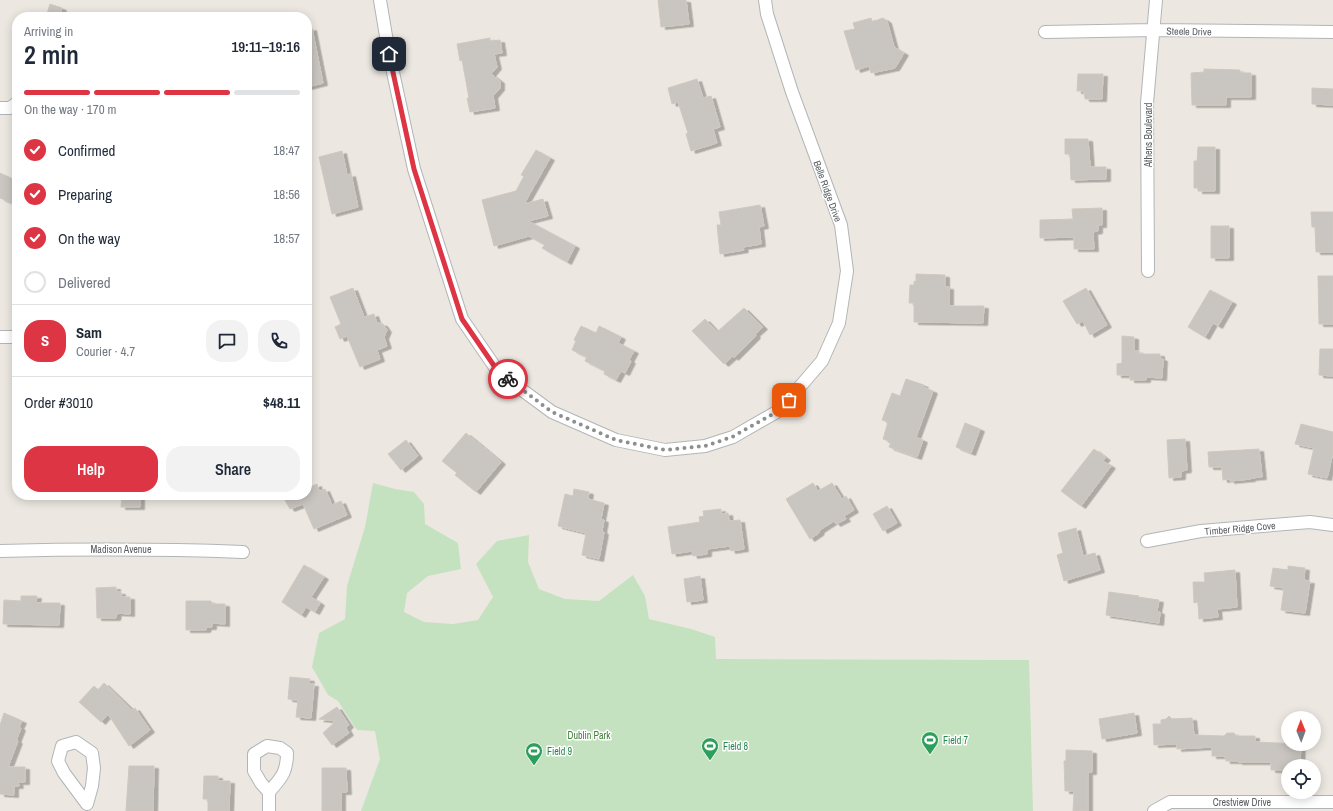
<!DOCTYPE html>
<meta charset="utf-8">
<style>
:root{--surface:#fff;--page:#f2f2f3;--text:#1f2937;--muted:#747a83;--line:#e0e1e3;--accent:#dd3543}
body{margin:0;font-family:"Archivo Narrow",sans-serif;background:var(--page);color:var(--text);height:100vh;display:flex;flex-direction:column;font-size:15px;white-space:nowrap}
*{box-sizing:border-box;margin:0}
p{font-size:13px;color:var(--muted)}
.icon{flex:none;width:22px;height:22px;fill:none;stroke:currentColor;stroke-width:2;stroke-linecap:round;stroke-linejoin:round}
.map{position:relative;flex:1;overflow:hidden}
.side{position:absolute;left:12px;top:12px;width:300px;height:488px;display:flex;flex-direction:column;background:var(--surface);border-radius:16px;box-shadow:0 2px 10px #0003}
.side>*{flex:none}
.needle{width:26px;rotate:359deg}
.buttons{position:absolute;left:1281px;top:711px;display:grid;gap:8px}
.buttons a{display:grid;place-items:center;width:40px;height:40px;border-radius:50%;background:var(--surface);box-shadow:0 2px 10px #0003;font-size:20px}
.pin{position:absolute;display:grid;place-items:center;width:34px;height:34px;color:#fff;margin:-17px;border-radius:8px;box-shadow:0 2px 6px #0006}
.courier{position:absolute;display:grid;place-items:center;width:40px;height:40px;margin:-20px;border:3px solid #dd3543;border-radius:50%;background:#fff;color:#222;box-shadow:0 1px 5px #0007}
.headline em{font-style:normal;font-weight:600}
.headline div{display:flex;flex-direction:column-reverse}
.headline{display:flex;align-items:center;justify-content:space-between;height:68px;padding:0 12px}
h1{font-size:26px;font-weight:600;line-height:30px}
.bar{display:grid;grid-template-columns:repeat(4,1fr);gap:6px 4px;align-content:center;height:48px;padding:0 12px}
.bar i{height:5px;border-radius:3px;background:var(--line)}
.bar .selected{background:var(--accent)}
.bar p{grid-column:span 4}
.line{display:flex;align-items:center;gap:10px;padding:0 12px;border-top:1px solid var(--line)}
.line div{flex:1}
.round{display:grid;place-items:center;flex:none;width:42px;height:42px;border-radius:16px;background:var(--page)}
ol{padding:0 12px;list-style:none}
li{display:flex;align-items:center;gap:12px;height:44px}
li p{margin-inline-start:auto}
li .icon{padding:4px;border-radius:50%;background:var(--accent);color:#fff;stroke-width:4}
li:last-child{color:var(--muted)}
li i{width:22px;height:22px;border:2px solid var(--line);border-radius:50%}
.cta{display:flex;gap:8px;margin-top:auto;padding:8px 12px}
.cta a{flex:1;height:46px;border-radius:16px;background:var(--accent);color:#fff;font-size:16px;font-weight:600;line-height:46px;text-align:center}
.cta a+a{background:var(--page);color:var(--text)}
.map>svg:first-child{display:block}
</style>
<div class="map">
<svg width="1333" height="811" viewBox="0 0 1333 811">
<defs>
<filter id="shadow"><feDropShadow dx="4.5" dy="2.5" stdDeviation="0" flood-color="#0004"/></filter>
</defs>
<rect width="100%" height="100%" fill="#ece8e1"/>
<path fill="#c4e2bf" d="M373,483L395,489L414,492L424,504L425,524L458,543L461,569L428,576L407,593L404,612L424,622L453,624L478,620L493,597L476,564L497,541L529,535L528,562L539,589L565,599L599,601L633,575L645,596L649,619L691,629L715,637L716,659L1029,660L1033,811H361L380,759L375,731L357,730L338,701L328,695L312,667L319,633L345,619L347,586L365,527Z"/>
<path fill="#c9c5c0" stroke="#d0c8c0" filter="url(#shadow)" d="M658,0H686L689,24L661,27Z
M50,4L62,8L59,17H46Z
M871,18L872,22L883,18L887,21L894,47L904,53L895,68L871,73L869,66L856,70L844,31L855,29L853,23Z
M312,28L323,83L307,87V29Z
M490,38V41L500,40L502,53L494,54L497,67L491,74L500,81V88L493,96L495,108L470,112L467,98H469L462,60L460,61L457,44Z
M1204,69L1240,70V73H1251V97H1226V105H1192L1191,73L1204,72Z
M1078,74H1103L1102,99H1085L1084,91H1077Z
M697,79L703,98L711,96L720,127L713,129L717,143L691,151L686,134L688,133L678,102L672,104L668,88Z
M1312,88L1333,89V105L1312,104Z
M1065,139H1088L1090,167H1106V179L1071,180L1070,154H1065Z
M1198,147H1215V191H1198V188H1194V161H1197Z
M536,150L550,158L524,204L543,199L548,216L528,221L575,246L567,262L542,248L545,245L529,236L494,246L482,200L516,191L524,176L521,175Z
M342,151L347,175L351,174L358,207L332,214L319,157Z
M0,173L17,181V205L0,198Z
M760,205L764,226L759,227L761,244L743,247L744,250L720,254L717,225H721L719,212Z
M1102,208V225H1098V231L1093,232L1094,249H1074V237L1040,238V220L1073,219L1072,209Z
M1311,212H1333V252H1316L1315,227H1312Z
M1211,226H1229V258H1211Z
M916,274L945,275V287H949V306H984L983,323L914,322V303H909L910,285H914V281L916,282Z
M1318,276H1333V324H1319Z
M353,288L364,317L374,314L377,323L383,324L387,330L384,337L387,346L377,350L380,359L360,367L347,336L340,339L335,327L341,324L330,297Z
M1086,288L1107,325L1090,335L1083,321L1077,324L1063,301Z
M1210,290L1232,302L1218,326L1213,323L1205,337L1188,327Z
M744,308L763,327L755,334L756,336L734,358L733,356L724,364L692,331L705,319L717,332Z
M581,326L596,333L599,326L621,337L618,343L634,351L629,360L631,361L625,373L621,371L616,380L604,374L605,371L585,361L587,357L572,350L576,341L574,340Z
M1122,336L1134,337V351H1139V354H1160V358L1163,359L1162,378L1146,377V380H1130V375H1117V364L1122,363Z
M1320,349H1333V376L1319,375Z
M906,379L924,385L923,387L933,391L916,437L923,440L917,457L889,447L891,442L883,439L888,422L882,420L892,393L900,396Z
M965,423L980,429L971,453L956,447Z
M1301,424L1333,432V453L1327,478L1308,474L1314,448L1295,444Z
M466,433L501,462L476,492L455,475L457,473L442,461Z
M1185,439L1187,470L1181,471V477L1169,478L1167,440Z
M406,440L418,456L401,470L388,454Z
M1094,449L1106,458L1103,461L1111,466L1081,506L1061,491Z
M1259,449L1262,477L1251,478V479L1230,481V479L1223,480L1222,467H1209L1208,452Z
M813,483L818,491L832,483L842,499L846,496L854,510L844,516L846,519L836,524L834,521L820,530L819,533L810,539L786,499Z
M317,484L319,491L325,489L332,505L341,501L347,515L314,529L303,504L290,509L282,495H307V488Z
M574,489L589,492L588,499L604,503L601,519L604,520L602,531L604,532L599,559L582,555L586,533L558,526L565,494L573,496Z
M122,495H140V507H121Z
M887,506L897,523L883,531L873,514Z
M721,509V514L728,513L729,521L740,520L744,549L731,551L730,546L707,549V554L693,556L692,551L672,554L668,527L700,522L699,517L704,516L703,511Z
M1076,528L1083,556L1095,553L1100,570L1064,581L1057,555L1063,553L1058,533Z
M304,565L324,577L311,597L320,603L315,612L306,607L301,615L282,602Z
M1288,566L1305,568L1304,579H1305V581H1310L1305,613L1281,610L1284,588L1270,586L1273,568L1288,570Z
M1235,570L1237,607L1217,609L1218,617L1199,619L1198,602L1194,603L1193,582H1205L1204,573Z
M700,576L703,600L687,602L684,579Z
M116,587V592H121V597H130V614L117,613L116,618H97L96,588Z
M1109,592L1139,596L1138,597L1159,600L1157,611L1160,612L1159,623L1106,615Z
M21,596H37L36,603H60L59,625L3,624L4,600L21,601Z
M186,601H211L212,604H225V624L212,623V627H207L206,630H186Z
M290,677L310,679L309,684H314L311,718L296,717L298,700L288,699Z
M104,683L132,710L135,708L150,730L129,746L108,714L101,722L79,702L94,686L98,690Z
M337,707L349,725L346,728L349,733L332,745L323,733L336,721L319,719Z
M4,713L22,721L19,727L21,728L16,741H18L8,767H25V782H18L19,786H14V795L0,794V725Z
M1134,713L1137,733L1102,739L1099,719Z
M1169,716L1172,719L1192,718L1194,735L1224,736L1227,733H1234L1236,736H1255V742L1301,744L1300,766L1285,767V770H1271V762H1238V761H1226L1225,756H1212V747L1177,749V744L1154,745L1153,724H1161V720L1166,719Z
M1066,750L1092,751V772H1088V811H1073L1074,791H1065L1064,761H1066Z
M129,766H154L153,811H126Z
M322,768H346L347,792H341V811H322Z
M204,776H218V781H230L229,811H208V799H203Z"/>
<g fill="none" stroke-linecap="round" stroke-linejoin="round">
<g stroke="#b2b5b8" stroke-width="14">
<path id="street" d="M380,0L389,54L414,169L462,319L499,373L552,412L616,440L665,450L705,446L733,437L780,410L822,361L839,323L847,271L841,225L792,92L767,14L765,0
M1045,32L1154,30L1333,32
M0,108H10L17,103
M1148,271L1147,103L1156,0
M0,337H17
M1147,541L1201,531L1310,522L1333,525
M0,551C81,549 162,549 243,552
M76,742L92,753L94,768L92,786L87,804L64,773L58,761L62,746Z
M267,746L280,748L287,753C287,773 281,778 269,792L261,783L254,771V754Z
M269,792V811
M1154,811L1170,802H1333"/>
</g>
<use href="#street" stroke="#fff" stroke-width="12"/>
</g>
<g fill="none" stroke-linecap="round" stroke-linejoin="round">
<path stroke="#8d8e8e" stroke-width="4" stroke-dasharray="0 7.2" d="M508,379L552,412L616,440L665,450L705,446L732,437L780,410L789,400"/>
<path stroke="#dd3543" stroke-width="5" d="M389,54L414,169L462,319L499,373L508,379"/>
</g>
<defs>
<g id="stadium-pin" transform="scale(0.9)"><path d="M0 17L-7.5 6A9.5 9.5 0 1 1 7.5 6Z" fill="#2e9e5b" stroke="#fff"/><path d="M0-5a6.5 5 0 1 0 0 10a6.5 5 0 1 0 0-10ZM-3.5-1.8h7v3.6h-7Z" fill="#fff"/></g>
</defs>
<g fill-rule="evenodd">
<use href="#stadium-pin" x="930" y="740"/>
<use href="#stadium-pin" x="710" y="746"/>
<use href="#stadium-pin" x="534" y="751"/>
</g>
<g text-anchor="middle" stroke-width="3" stroke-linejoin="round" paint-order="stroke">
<g font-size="10" fill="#5a5e61" stroke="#fff">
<text transform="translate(1189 31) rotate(1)" y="4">Steele Drive</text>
<text transform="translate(1148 135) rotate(-90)" y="4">Athens Boulevard</text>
<text transform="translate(828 191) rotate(70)" y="4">Belle Ridge Drive</text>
<text transform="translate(1240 528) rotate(-5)" y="4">Timber Ridge Cove</text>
<text x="121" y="553">Madison Avenue</text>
<text x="1242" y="806">Crestview Drive</text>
</g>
<g font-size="10" fill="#418039" stroke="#fff">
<text x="589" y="739">Dublin Park</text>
</g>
<g font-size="10" fill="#27864d" stroke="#fff" text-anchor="start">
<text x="943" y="744">Field 7</text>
<text x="723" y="750">Field 8</text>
<text x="547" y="755">Field 9</text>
</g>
</g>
</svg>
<div class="buttons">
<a><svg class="needle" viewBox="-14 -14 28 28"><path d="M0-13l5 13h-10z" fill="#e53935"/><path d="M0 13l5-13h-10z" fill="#747a83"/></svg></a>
<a><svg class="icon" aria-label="locate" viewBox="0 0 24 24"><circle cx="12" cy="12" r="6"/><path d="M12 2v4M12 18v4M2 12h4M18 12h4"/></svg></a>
</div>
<div class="pin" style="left:789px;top:400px;background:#ea580c"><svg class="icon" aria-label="bag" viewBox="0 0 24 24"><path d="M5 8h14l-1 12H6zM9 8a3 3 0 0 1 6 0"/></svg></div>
<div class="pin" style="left:389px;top:54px;background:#1f2937"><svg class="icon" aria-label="home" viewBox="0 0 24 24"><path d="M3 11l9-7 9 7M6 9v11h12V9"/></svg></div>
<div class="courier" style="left:508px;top:379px"><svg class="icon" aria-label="bike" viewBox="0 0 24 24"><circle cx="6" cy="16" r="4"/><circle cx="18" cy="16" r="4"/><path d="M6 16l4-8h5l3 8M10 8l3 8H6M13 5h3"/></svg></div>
<section class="side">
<div class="headline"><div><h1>2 min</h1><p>Arriving in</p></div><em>19:11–19:16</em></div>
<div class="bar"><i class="selected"></i><i class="selected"></i><i class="selected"></i><i></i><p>On the way · 170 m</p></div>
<ol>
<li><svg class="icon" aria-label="check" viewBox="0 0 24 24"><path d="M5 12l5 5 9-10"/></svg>Confirmed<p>18:47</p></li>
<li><svg class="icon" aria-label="check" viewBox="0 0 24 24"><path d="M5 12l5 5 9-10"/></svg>Preparing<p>18:56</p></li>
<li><svg class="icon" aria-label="check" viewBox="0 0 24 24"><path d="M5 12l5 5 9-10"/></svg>On the way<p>18:57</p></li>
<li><i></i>Delivered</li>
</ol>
<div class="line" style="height:72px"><b class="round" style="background:var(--accent);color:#fff">S</b><div><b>Sam</b><p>Courier · 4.7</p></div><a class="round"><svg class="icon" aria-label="chat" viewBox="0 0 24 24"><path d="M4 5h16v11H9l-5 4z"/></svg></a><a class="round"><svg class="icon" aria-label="phone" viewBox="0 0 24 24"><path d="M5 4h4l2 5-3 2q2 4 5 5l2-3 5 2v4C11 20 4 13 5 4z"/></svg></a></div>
<div class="line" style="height:52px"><div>Order #3010</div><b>$48.11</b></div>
<div class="cta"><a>Help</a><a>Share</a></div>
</section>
</div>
